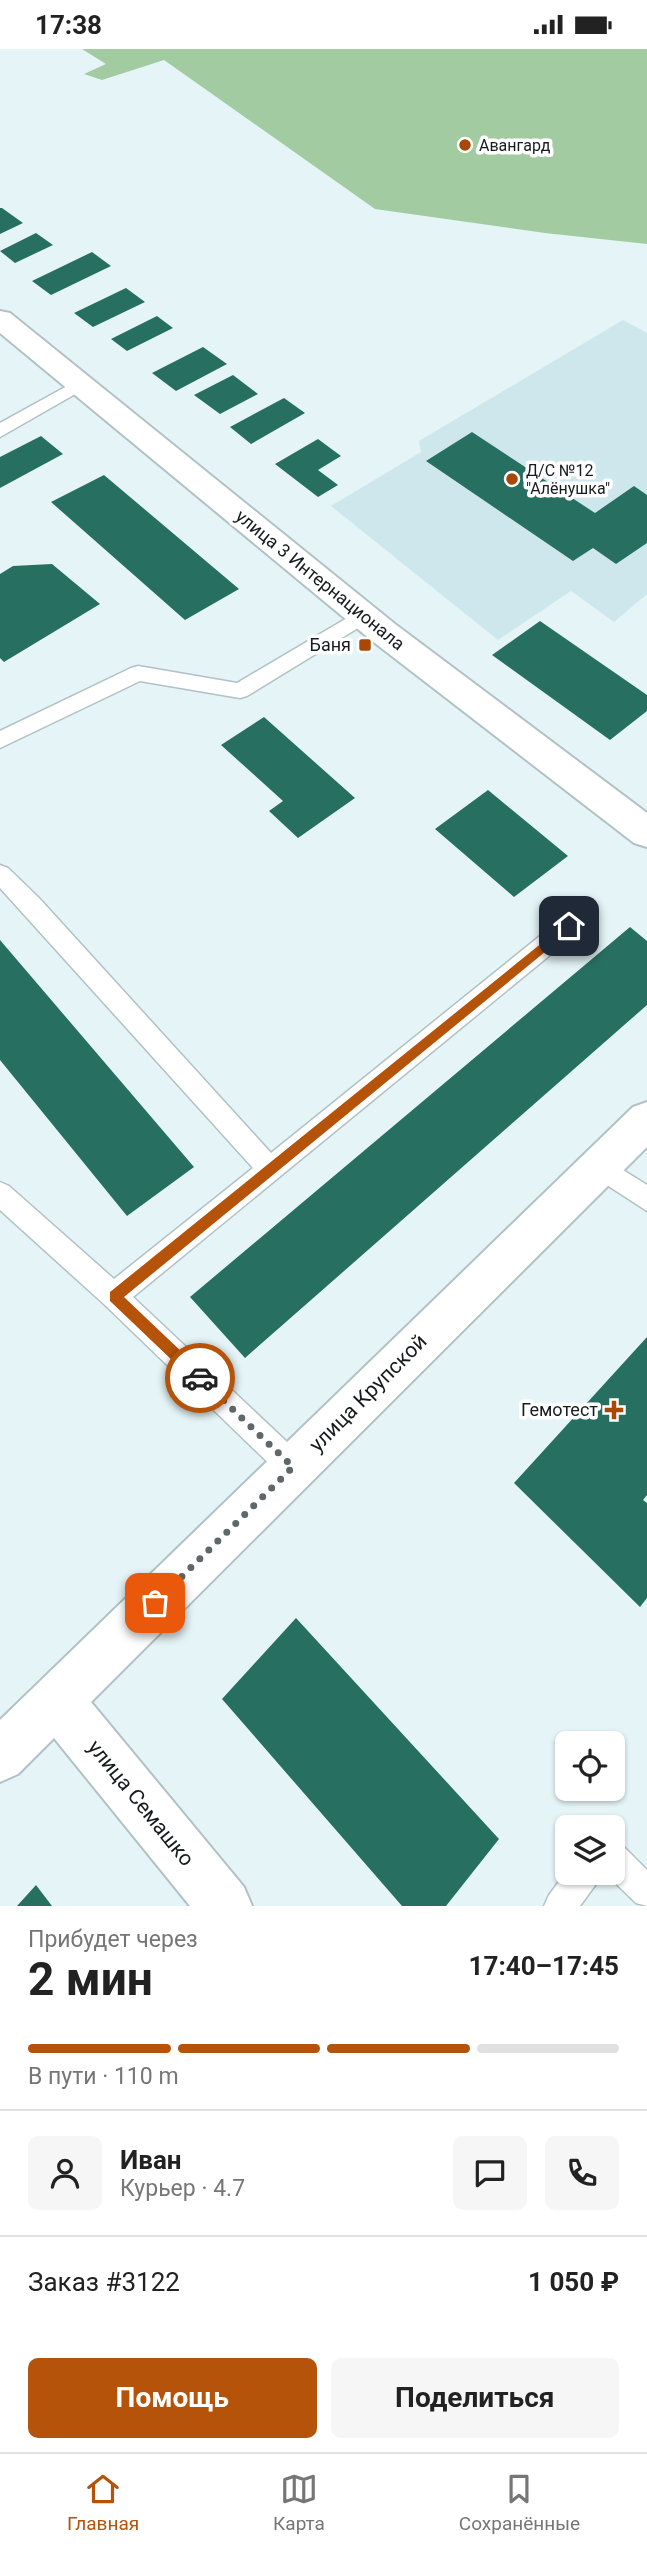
<!DOCTYPE html>
<html lang="ru">
<meta charset="utf-8">
<style>
:root{--surface:#fff;--page:#f6f6f6;--text:#222;--muted:#767676;--line:#e0e0e0;--accent:#b45309}
body{margin:0;font-family:Roboto,sans-serif;background:var(--page);color:var(--text);height:100vh;display:flex;flex-direction:column;font-size:26px;white-space:nowrap}
*{box-sizing:border-box;margin:0}
p{font-size:23px;color:var(--muted)}
.icon{flex:none;width:38px;height:38px;fill:none;stroke:currentColor;stroke-width:2;stroke-linecap:round;stroke-linejoin:round}
.map{position:relative;height:1857px;overflow:hidden}
.side{display:flex;flex-direction:column;background:var(--surface);flex:1}
.side>*{flex:none}
.tools{position:absolute;left:555px;top:1682px;display:grid;gap:14px}
.tools a{display:grid;place-items:center;width:70px;height:70px;border-radius:10px;background:var(--surface);box-shadow:0 2px 5px #0004;font-size:35px}
.pin{position:absolute;display:grid;place-items:center;width:60px;height:60px;color:#fff;margin:-30px;border-radius:14px;box-shadow:0 4px 10px #0006}
.courier{position:absolute;display:grid;place-items:center;width:70px;height:70px;margin:-35px;border:5px solid #b45309;border-radius:50%;background:#fff;color:#222;box-shadow:0 2px 9px #0007}
.summary em{font-style:normal;font-weight:700}
.summary div{display:flex;flex-direction:column-reverse}
.summary{display:flex;align-items:center;justify-content:space-between;height:119px;padding:0 28px}
h1{font-size:46px;font-weight:700;line-height:52px}
.bar{display:grid;grid-template-columns:repeat(4,1fr);gap:10px 7px;align-content:center;height:84px;padding:0 28px}
.bar i{height:9px;border-radius:5px;background:var(--line)}
.bar .current{background:var(--accent)}
.bar p{grid-column:span 4}
.line{display:flex;align-items:center;gap:18px;padding:0 28px;border-top:2px solid var(--line)}
.line div{flex:1}
.round{display:grid;place-items:center;flex:none;width:74px;height:74px;border-radius:10px;background:var(--page)}
.cta{display:flex;gap:14px;margin-top:auto;padding:14px 28px}
.cta a{flex:1;height:80px;border-radius:10px;background:var(--accent);color:#fff;font-size:28px;font-weight:700;line-height:80px;text-align:center}
.cta a+a{background:var(--page);color:var(--text)}
.status{display:flex;justify-content:space-between;align-items:center;height:49px;padding:0 35px;background:var(--surface);direction:ltr}
.status svg{height:19px;fill:currentColor}
.dock{display:flex;justify-content:space-around;align-items:center;height:98px;border-top:2px solid var(--line);background:var(--surface);font-size:19px;color:var(--muted)}
.dock a{display:grid;justify-items:center;gap:4px}
.dock .current{color:var(--accent)}
.map>svg:first-child{display:block}
</style>
<div class="status"><b>17:38</b><svg viewBox="0 0 49 12"><path d="M0 12V9h3v3zM5 12V6h3v6zM10 12V3h3v9zM15 12V0h3v12zM26 1h20v11H26zM47 4h2v5h-2z"/></svg></div>
<div class="map">
<svg width="647" height="1857" viewBox="0 0 647 1857">
<rect width="100%" height="100%" fill="#e4f4f7"/>
<path fill="#cee7ec" d="M623,271L647,284V545L614,573L571,542L498,591L331,457L421,403L419,392Z"/>
<path fill="#a3cba2" d="M82,0H647V195L545,184L375,160L164,11L102,31L84,25L106,15Z"/>
<path fill="#277061" d="M0,159H2L23,174L0,185Z
M36,184L53,196L15,214L0,202Z
M92,203L111,217L51,246L32,232Z
M126,239L145,253L93,278L74,264Z
M157,267L173,279L127,302L111,290Z
M203,298L227,315L176,342L152,324Z
M233,326L258,345L220,365L194,346Z
M284,349L305,364L251,395L230,378Z
M472,383L595,464L634,437L647,446V494L616,515L593,499L573,512L426,412Z
M41,387L63,405L0,439V408Z
M318,390L341,407L318,421L338,436L318,448L275,415Z
M104,426L239,540L185,571L51,453Z
M52,515L100,555L4,613L0,609V525L13,517Z
M540,572L647,646V662L610,691L492,606Z
M264,668L355,749L298,789L269,762L283,752L221,696Z
M488,741L568,807L514,848L435,780Z
M630,878L647,892V956L245,1309L190,1248Z
M0,891L194,1118L127,1167L0,1011Z
M647,1288V1446L643,1451L647,1454V1549L640,1558L514,1434Z
M296,1569L499,1790L446,1857H402L222,1650Z
M36,1836L52,1857H17Z"/>
<g fill="none" stroke-linecap="round" stroke-linejoin="round">
<g stroke="#b1c1c4" stroke-width="3">
<path id="service" d="M78,331L86,336L84,340L0,388V374Z
M364,559L371,561L374,566L371,571L247,647L240,649L140,632L0,699V682L131,619L138,617L237,634Z
M0,816L8,819L39,849L271,1104L561,870L569,868L577,870L580,877L577,884L133,1248L303,1408L307,1418L303,1428L293,1432L283,1428L105,1256L0,1161V1133L9,1137L114,1230L253,1119L0,839Z
M599,1106L647,1136V1162L590,1125L587,1117L590,1109Z
M612,1792L623,1797L647,1821V1857L636,1854L605,1824H612Z
M567,1822L601,1824L596,1835L580,1857H544L549,1846Z"/>
</g>
<g stroke="#b1c1c4" stroke-width="4">
<path id="minor" d="M647,1053V1098L91,1653L244,1838L252,1857H190L54,1689L18,1725L0,1733V1671L633,1058Z"/>
</g>
<g stroke="#b1c1c4" stroke-width="4">
<path id="tertiary" d="M0,262L10,264L395,575L647,764V798L634,794L371,591L0,284Z"/>
</g>
<use href="#service" fill="#fff" fill-rule="evenodd"/>
<use href="#minor" fill="#fff" fill-rule="evenodd"/>
<use href="#tertiary" fill="#fff" fill-rule="evenodd"/>
</g>
<path fill="#b45309" d="M569,872L573,874V880L124,1248L205,1325V1334H196L110,1252V1243Z"/>
<g fill="none" stroke-linecap="round" stroke-linejoin="round">
<path stroke="#5e6869" stroke-width="7" stroke-dasharray="0 12.6" d="M155,1554L293,1418L200,1329"/>
</g>
<g fill="#a94704" stroke="#fff" stroke-width="2.5">
<circle cx="465" cy="96" r="7"/>
<circle cx="512" cy="430" r="7"/>
<rect x="358" y="589" width="14" height="14" rx="3.5"/>
<path d="M610.5 1350.5h7v7h7v7h-7v7h-7v-7h-7v-7h7z"/>
</g>
<g text-anchor="middle" stroke-width="7" stroke-linejoin="round" paint-order="stroke">
<g font-size="16" fill="#161c1d" stroke="#fff" text-anchor="start">
<text x="479" y="102">Авангард</text>
<text x="526" y="427">Д/С №12<tspan x="526" dy="18">"Алёнушка"</tspan></text>
</g>
<g font-size="18" fill="#161c1d" stroke="#fff">
<text transform="translate(320 531) rotate(39)" y="6">улица 3 Интернационала</text>
</g>
<g font-size="18" fill="#161c1d" stroke="#fff" text-anchor="end">
<text x="351" y="602">Баня</text>
<text x="598" y="1367">Гемотест</text>
</g>
<g font-size="21" fill="#161c1d" stroke="#fff">
<text transform="translate(368 1344) rotate(-45)" y="7">улица Крупской</text>
<text transform="translate(141 1754) rotate(51)" y="7">улица Семашко</text>
</g>
</g>
</svg>
<div class="tools">
<a><svg class="icon" aria-label="locate" viewBox="0 0 24 24"><circle cx="12" cy="12" r="6"/><path d="M12 2v4M12 18v4M2 12h4M18 12h4"/></svg></a>
<a><svg class="icon" aria-label="layers" viewBox="0 0 24 24"><path d="M12 4l9 5-9 5-9-5zM3 14l9 5 9-5"/></svg></a>
</div>
<div class="pin" style="left:155px;top:1554px;background:#ea580c"><svg class="icon" aria-label="bag" viewBox="0 0 24 24"><path d="M5 8h14l-1 12H6zM9 8a3 3 0 0 1 6 0"/></svg></div>
<div class="pin" style="left:569px;top:877px;background:#1f2937"><svg class="icon" aria-label="home" viewBox="0 0 24 24"><path d="M3 11l9-7 9 7M6 9v11h12V9"/></svg></div>
<div class="courier" style="left:200px;top:1329px"><svg class="icon" aria-label="car" viewBox="0 0 24 24"><path d="M5 17H2v-5l4-1 3-4h7l3 4 3 1v5h-3M9 17h6M6 11h13"/><circle cx="7" cy="17" r="2"/><circle cx="17" cy="17" r="2"/></svg></div>
</div>
<section class="side">
<div class="summary"><div><h1>2 мин</h1><p>Прибудет через</p></div><em>17:40–17:45</em></div>
<div class="bar"><i class="current"></i><i class="current"></i><i class="current"></i><i></i><p>В пути · 110 m</p></div>
<div class="line" style="height:126px"><a class="round"><svg class="icon" aria-label="person" viewBox="0 0 24 24"><circle cx="12" cy="8" r="4"/><path d="M4 21q1-7 8-7t8 7"/></svg></a><div><b>Иван</b><p>Курьер · 4.7</p></div><a class="round"><svg class="icon" aria-label="chat" viewBox="0 0 24 24"><path d="M4 5h16v11H9l-5 4z"/></svg></a><a class="round"><svg class="icon" aria-label="phone" viewBox="0 0 24 24"><path d="M5 4h4l2 5-3 2q2 4 5 5l2-3 5 2v4C11 20 4 13 5 4z"/></svg></a></div>
<div class="line" style="height:91px"><div>Заказ #3122</div><b>1 050 ₽</b></div>
<div class="cta"><a>Помощь</a><a>Поделиться</a></div>
</section>
<nav class="dock">
<a class="current"><svg class="icon" aria-label="home" viewBox="0 0 24 24"><path d="M3 11l9-7 9 7M6 9v11h12V9"/></svg>Главная</a>
<a><svg class="icon" aria-label="map" viewBox="0 0 24 24"><path d="M3 6l6-2 6 2 6-2v14l-6 2-6-2-6 2zM9 4v14M15 6v14"/></svg>Карта</a>
<a><svg class="icon" aria-label="saved" viewBox="0 0 24 24"><path d="M7 4h10v16l-5-4-5 4z"/></svg>Сохранённые</a>
</nav>
